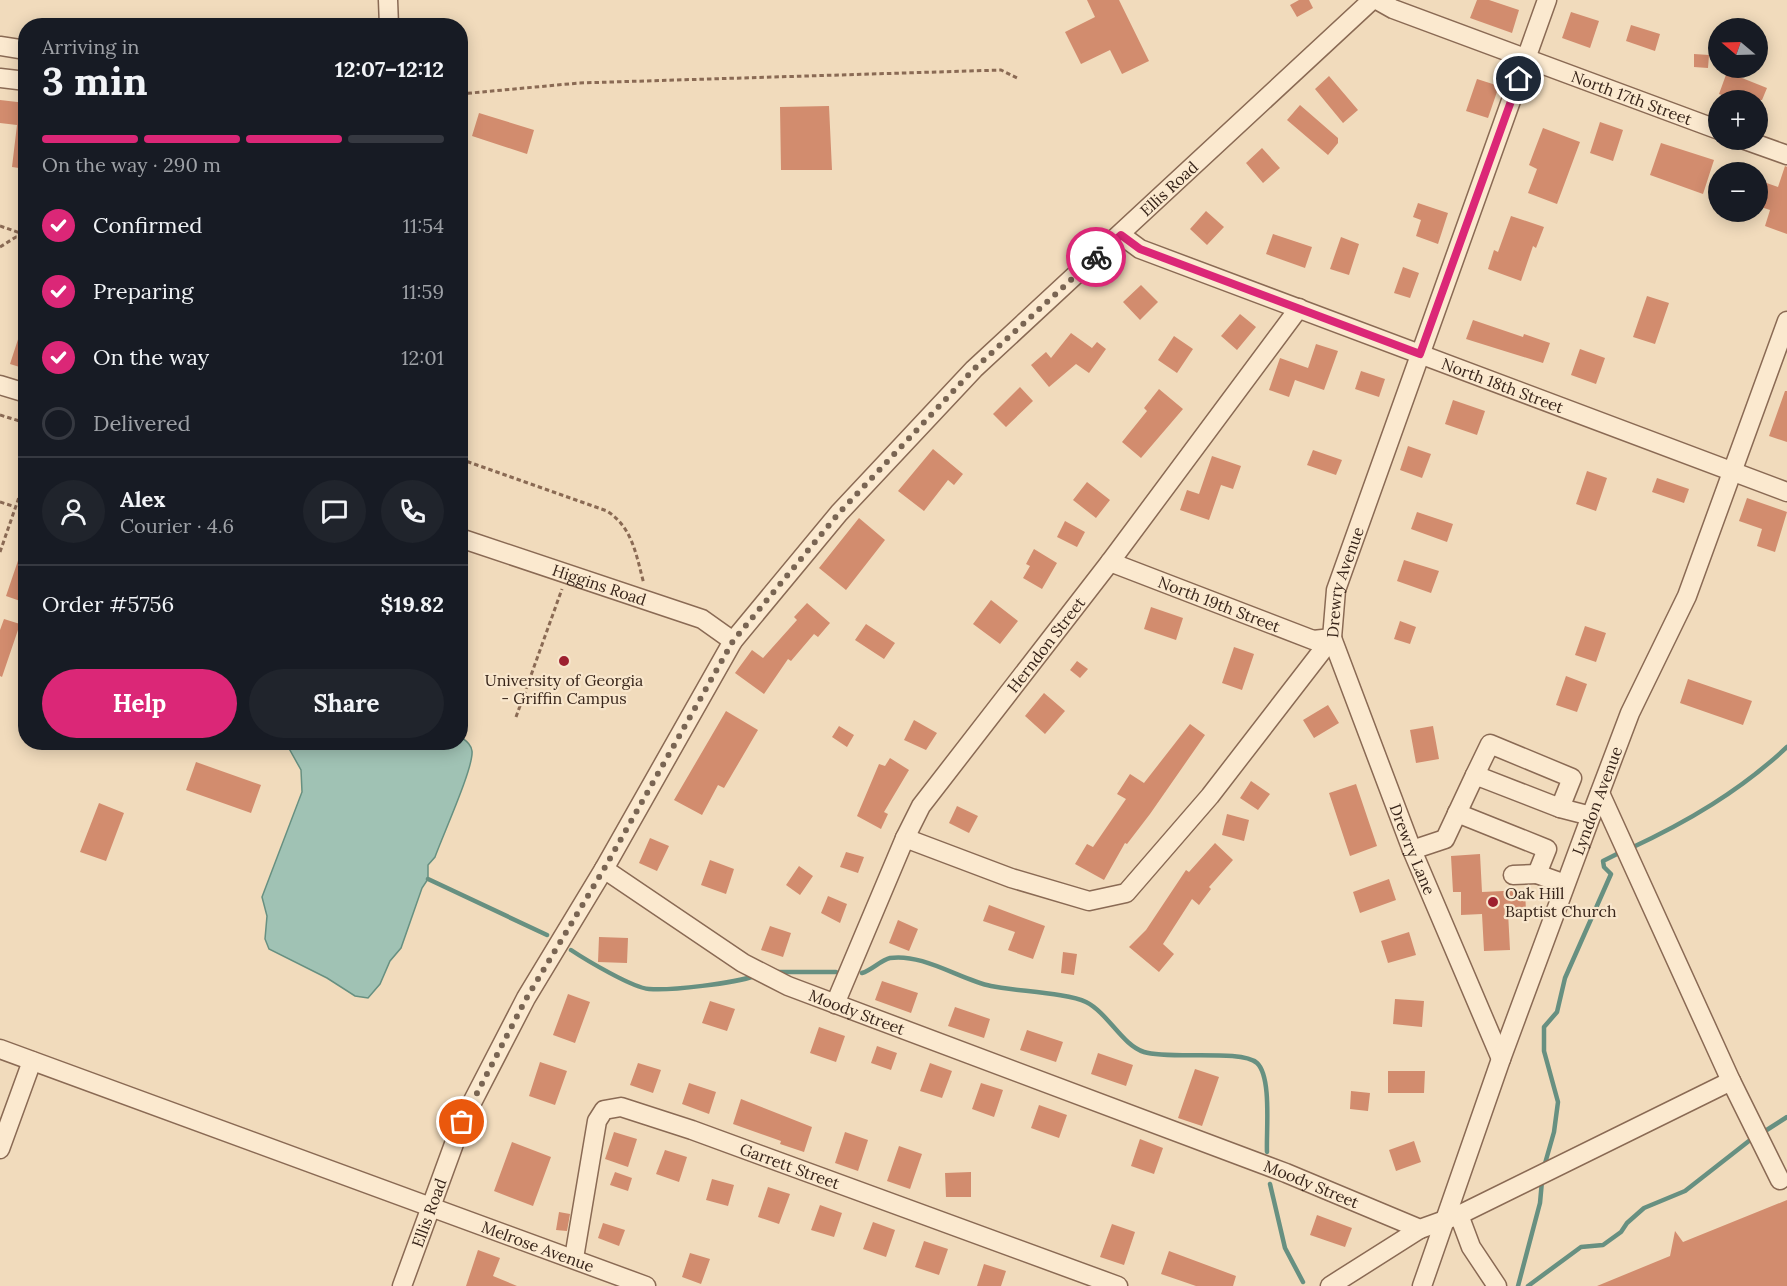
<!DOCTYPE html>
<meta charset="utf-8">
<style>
:root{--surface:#171b24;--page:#20242c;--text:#f1f3f6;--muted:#9ea1a6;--line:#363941;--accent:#db2777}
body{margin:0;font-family:Lora,serif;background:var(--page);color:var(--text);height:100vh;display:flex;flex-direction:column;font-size:22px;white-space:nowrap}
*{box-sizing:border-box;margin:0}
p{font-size:20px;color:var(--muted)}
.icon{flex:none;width:33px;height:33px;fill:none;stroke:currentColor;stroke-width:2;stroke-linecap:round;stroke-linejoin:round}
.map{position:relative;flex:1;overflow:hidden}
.panel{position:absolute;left:18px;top:18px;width:450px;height:732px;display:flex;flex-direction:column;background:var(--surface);border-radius:24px;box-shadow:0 3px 15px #0003}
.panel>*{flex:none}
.needle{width:39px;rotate:289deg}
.buttons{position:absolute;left:1708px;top:18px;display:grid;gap:12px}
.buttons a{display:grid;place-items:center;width:60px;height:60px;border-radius:50%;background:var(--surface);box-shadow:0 3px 15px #0003;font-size:30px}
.pin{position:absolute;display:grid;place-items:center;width:51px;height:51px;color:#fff;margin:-26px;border:3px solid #fff;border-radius:50%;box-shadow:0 2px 6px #0007}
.courier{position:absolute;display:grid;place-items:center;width:60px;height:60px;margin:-30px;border:4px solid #db2777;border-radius:50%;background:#fff;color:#222;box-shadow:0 2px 8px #0007}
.head em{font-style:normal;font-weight:700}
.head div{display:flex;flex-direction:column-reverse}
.head{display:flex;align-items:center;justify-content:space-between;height:102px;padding:0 24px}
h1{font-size:39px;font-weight:700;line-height:45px}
.bar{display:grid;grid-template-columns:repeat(4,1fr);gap:9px 6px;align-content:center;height:72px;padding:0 24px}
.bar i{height:8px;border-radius:4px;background:var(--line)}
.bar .on{background:var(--accent)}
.bar p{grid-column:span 4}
.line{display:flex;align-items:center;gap:15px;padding:0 24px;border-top:2px solid var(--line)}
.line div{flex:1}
.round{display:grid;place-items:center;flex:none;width:63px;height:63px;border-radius:32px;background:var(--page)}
ol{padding:0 24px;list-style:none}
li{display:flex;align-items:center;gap:18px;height:66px}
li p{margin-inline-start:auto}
li .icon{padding:6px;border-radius:50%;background:var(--accent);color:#fff;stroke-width:4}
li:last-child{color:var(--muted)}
li i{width:33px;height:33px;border:3px solid var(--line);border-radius:50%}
.button{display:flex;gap:12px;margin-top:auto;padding:12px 24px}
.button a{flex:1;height:69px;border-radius:36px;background:var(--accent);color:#fff;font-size:24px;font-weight:700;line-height:69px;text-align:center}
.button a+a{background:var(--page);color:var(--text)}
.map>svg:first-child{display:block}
</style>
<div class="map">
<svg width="1787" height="1286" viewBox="0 0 1787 1286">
<rect width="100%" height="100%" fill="#f1dbbc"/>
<path fill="#a0c2b4" stroke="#679081" stroke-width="1.5" d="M461,737C466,741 471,744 472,751C474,767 442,837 435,857L428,865V879L422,888L401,948L390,961L380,984L368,998L355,996L327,978L269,949L265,939L267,916L262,897L302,792L301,770L286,743L460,742Z"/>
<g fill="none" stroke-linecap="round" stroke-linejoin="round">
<path stroke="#679081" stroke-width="4.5" d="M1629,849C1687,822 1740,791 1787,747
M428,879L547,935
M571,950C586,960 633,988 649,989C671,991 734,983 755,976
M775,972H836
M862,973C872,970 881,960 890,958C923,953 961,980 991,986C1014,991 1068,993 1086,1002C1108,1013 1122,1045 1144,1052C1170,1060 1241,1049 1257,1063C1272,1077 1266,1132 1267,1152
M1762,1133L1787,1117
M1544,1167L1554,1132L1558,1102L1544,1051V1027L1557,1012L1565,978L1611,874L1604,867L1603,861L1621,852
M1270,1184L1285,1248L1303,1282
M1518,1286L1540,1203L1542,1181
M1528,1286L1581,1247L1603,1245L1621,1232L1627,1223L1644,1208L1685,1191L1754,1137"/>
</g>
<path fill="#d28c6e" d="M1087,0H1119L1149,61L1122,74L1110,50L1081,64L1065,32L1095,17Z
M1299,0H1309L1313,8L1297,17L1290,5Z
M1477,0H1489L1519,10L1512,33L1470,18Z
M1571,12L1599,21L1590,48L1562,38Z
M1631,25L1660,34L1655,51L1626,41Z
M1694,54L1709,55L1708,68L1694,67Z
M1727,72L1767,88L1762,100H1736L1719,94Z
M1329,76L1358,110L1343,123L1315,89Z
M1477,79L1499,86L1488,118L1466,111Z
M0,100L26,103V169L12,167L17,125L0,123Z
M1300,105L1338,138V143L1328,155L1287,120Z
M829,106L832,170H781L780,107Z
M479,113L534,130L527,154L472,136Z
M1600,122L1623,130L1613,161L1590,153Z
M1543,128L1580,142L1557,204L1528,193L1537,169L1529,165Z
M1661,143L1714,160L1703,194L1650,175Z
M1262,148L1280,168L1263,183L1246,163Z
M1785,166L1787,167V234L1765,226L1770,210L1758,206V180L1778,187Z
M1418,203L1448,213L1438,244L1416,236L1421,220L1413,217Z
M1206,211L1224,227L1207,245L1190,229Z
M1511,216L1544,227L1536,248L1533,246L1521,281L1488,269L1494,250L1498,252Z
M1273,234L1312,247L1305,268L1266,254Z
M1341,237L1359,244L1349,275L1330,269Z
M1403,267L1419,273L1410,298L1394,293Z
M1141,285L1158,302L1140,320L1123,302Z
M1647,296L1669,303L1655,344L1633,337Z
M1240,314L1256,327L1237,350L1221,336Z
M1473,320L1523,337L1524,334L1550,343L1543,363L1466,339Z
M23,324H26V369L10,364Z
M1071,333L1092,348L1097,342L1106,349L1089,373L1076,364L1049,387L1031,365L1046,352L1051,358Z
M1174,336L1193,349L1177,373L1158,360Z
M1316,344L1338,351L1324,390L1295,380L1289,397L1269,390L1280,358L1308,368Z
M1580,349L1605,358L1596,384L1571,375Z
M1361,371L1385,379L1379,397L1355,389Z
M1020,387L1033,401L1006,427L993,414Z
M1159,389L1183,409L1141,458L1122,442L1147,411L1144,408Z
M1785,391H1787V442L1769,436Z
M1453,400L1485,411L1477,435L1445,424Z
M1408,446L1431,454L1422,478L1400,470Z
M933,449L963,474L954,485L948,480L924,511L898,491Z
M1313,450L1342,460L1336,475L1307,465Z
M1212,456L1241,466L1233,489L1221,485L1209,520L1180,510L1187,490L1199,494Z
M1587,471L1607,478L1596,511L1576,504Z
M1657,478L1689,489L1684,503L1652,492Z
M1087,482L1110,500L1096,518L1073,500Z
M1747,498L1787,512L1775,552L1757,546L1762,529L1739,521Z
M1417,512L1453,524L1447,542L1411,529Z
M859,518L885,540L846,590L819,568Z
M1065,521L1085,532L1077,547L1057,537Z
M23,546H26V603L6,596Z
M1034,549L1057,563L1042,589L1023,578L1030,566L1026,564Z
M1404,560L1439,571L1431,593L1397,581Z
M991,600L1018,621L1000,644L973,624Z
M807,603L830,623L818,637L814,634L791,661L788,659L764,694L735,673L752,650L763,658L797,620L794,617Z
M1151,607L1183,618L1176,640L1144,629Z
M4,619L20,624L2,677L0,676V630Z
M1400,621L1416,627L1410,644L1394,639Z
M866,624L895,643L884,659L855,640Z
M1585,626L1606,633L1596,662L1575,655Z
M1234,647L1254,654L1242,690L1222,683Z
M1077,661L1088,669L1080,678L1070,670Z
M1566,676L1587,684L1577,712L1556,705Z
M1688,679L1752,701L1743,725L1680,703Z
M1044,693L1065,711L1045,734L1025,716Z
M1328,705L1339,723L1314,738L1303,720Z
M726,711L758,730L724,788L718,785L702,815L674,800Z
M914,720L937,733L926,750L904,740Z
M1190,724L1205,735L1150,814L1127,844L1125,843L1104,880L1075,864L1087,844L1093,847L1126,799L1117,794L1130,774L1144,783Z
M839,726L854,735L847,747L832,737Z
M1433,726L1439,759L1416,763L1410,730Z
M890,758L909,770L884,812L888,814L881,829L857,816L879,764L885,766Z
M196,762L261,785L251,813L186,790Z
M1251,781L1270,794L1258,810L1240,798Z
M1356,784L1377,846L1350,856L1329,793Z
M99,803L124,813L106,861L80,852Z
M957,806L978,816L969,833L949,823Z
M1227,814L1249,820L1244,841L1222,835Z
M650,838L669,846L657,871L639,863Z
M1215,843L1233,860L1209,887L1211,889L1199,905L1192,899L1163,944L1174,954L1159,972L1129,947L1146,930L1186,870L1189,872Z
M846,852L864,857L858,873L840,867Z
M1480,854L1482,892L1525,890L1526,911L1508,912L1510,950L1484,951L1482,914L1461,915V892H1453L1451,856Z
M710,860L734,869L726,894L701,885Z
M799,866L813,876L800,895L786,885Z
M1389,879L1396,900L1360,913L1353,892Z
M828,896L847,904L840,923L821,913Z
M989,905L1045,926L1033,959L1008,950L1015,932L983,921Z
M898,920L918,929L909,951L889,943Z
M770,926L791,933L783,957L761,950Z
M1409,932L1416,955L1388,963L1381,941Z
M599,937L628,938L627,963L598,962Z
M1063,952L1077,954L1074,975L1061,973Z
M882,981L918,993L911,1013L875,1000Z
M568,994L590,1002L575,1043L553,1035Z
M1395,999L1424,1001L1422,1027L1393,1024Z
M710,1001L735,1009L727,1031L702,1023Z
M955,1007L990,1019L984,1038L948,1026Z
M819,1027L845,1036L836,1062L810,1053Z
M1027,1030L1063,1042L1056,1062L1020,1050Z
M877,1046L897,1053L891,1070L871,1063Z
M1098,1053L1133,1065L1126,1086L1091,1074Z
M540,1062L567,1071L555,1105L529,1096Z
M638,1063L661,1070L653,1093L630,1085Z
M930,1063L952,1071L942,1098L920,1091Z
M1195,1069L1219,1077L1202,1126L1178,1118Z
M1388,1071H1425L1424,1093H1388Z
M689,1083L716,1092L709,1114L682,1104Z
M981,1083L1003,1090L994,1117L972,1109Z
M1351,1091L1370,1093L1368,1111L1350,1109Z
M741,1099L812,1127L804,1152L780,1144L781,1141L733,1124Z
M1039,1105L1067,1115L1059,1138L1031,1128Z
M614,1132L637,1139L628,1167L605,1159Z
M845,1132L868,1140L858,1171L835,1163Z
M1140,1139L1163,1148L1154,1174L1131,1166Z
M1414,1141L1421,1162L1396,1171L1389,1150Z
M512,1142L551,1157L533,1206L494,1191Z
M899,1146L922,1154L910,1189L887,1181Z
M665,1150L687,1157L679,1182L656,1174Z
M615,1172L632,1178L628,1191L610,1185Z
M971,1172V1197H946L945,1173Z
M712,1179L734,1185L728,1206L706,1200Z
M768,1187L790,1194L779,1224L758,1217Z
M1787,1200V1286H1597L1670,1256L1675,1231L1683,1242Z
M820,1205L842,1213L834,1237L811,1230Z
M559,1212L570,1214L567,1231L556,1230Z
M1317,1215L1352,1228L1345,1247L1310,1235Z
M873,1222L895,1230L886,1257L863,1249Z
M603,1223L625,1230L619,1246L598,1238Z
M1112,1224L1135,1232L1124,1265L1100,1257Z
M924,1241L948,1249L939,1275L915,1267Z
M478,1250L500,1258L493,1276L517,1286H466Z
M1169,1251L1236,1276L1233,1286H1196L1161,1274Z
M690,1253L710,1259L701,1284L682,1277Z
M984,1264L1006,1271L1001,1286H977Z"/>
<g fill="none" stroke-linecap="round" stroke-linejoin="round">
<g stroke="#8a6a54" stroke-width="21">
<g id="minor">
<path d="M388,0L389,26"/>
<path id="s1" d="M1377,0L1393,9L1719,130"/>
<path d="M0,46L26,50"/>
<path d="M0,78L26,81"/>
<path d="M1745,140L1787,155"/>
<path id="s2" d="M1121,235L1140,249L1787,492"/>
<path d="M0,385L26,393"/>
<path id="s3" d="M460,538L702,619L733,641"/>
<path id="s4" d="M1110,562L1313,640L1332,638"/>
<path id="s5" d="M1332,638L1412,850L1501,1059"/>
<path d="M1475,775L1490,744L1572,778L1560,808"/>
<path d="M1600,793L1731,1081L1780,1180"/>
<path d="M1457,813L1547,849L1537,874L1565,884"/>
<path id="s6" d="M905,838L1011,878L1089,901L1126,893L1210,796L1332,638L1336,590L1547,0"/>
<path d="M1412,850L1445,839L1475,775L1560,808L1591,816"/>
<path id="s7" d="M604,869L743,963L788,986L1286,1173L1420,1229L1459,1215L1731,1081"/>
<path d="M1513,875L1537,874"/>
<path id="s8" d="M835,1004L905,838L921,806L1110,562L1299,308"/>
<path id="s9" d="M0,1049L646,1286"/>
<path d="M0,1149L32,1061"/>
<path d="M1459,1215L1471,1247L1497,1286"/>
<path id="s10" d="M574,1258L597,1121L604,1110L621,1107L692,1130L1118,1286"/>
<path id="s11" d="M402,1286L462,1122L526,998L604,869L733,641L839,513L974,369L1372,0"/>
<path d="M1330,1286L1420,1229"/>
<path id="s12" d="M1422,1286L1501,1059L1591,816L1630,713L1687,596L1787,321"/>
</g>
</g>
<path stroke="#8a6a54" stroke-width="3" stroke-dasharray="4.5 3" stroke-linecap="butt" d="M460,94L579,83L1001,70L1019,79
M0,226L26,235
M0,247L16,237H26
M0,415L26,423
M460,459L607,511C633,528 636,555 644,584
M0,502L16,507
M0,552L26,477
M516,717L562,589"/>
<use href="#minor" stroke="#fbe9cf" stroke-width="18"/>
</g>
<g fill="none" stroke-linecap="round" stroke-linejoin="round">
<path stroke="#796553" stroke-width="6" stroke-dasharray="0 10.8" d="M462,1122L526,999L604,869L733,641L839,513L974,369L1096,257"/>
<path stroke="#db2777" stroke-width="8" d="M1096,257L1121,235L1140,249L1420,354L1519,79"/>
</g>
<g fill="#9d202f" stroke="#f8e6cc" stroke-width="2">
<circle cx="564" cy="661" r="6"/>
<circle cx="1493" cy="902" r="6"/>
</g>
<g text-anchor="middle" stroke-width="4.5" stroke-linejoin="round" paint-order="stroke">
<g font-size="16" fill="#38251a" stroke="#f8e6cc">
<text dy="6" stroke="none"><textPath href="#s1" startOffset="273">North 17th Street</textPath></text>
<text dy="6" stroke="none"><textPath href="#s11" startOffset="1356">Ellis Road</textPath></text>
<text dy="6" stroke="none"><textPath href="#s2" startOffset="411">North 18th Street</textPath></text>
<text dy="6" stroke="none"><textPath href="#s6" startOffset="618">Drewry Avenue</textPath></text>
<text dy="6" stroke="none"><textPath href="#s3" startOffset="147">Higgins Road</textPath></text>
<text dy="6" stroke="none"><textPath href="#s4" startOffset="117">North 19th Street</textPath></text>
<text dy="6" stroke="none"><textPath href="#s8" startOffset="420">Herndon Street</textPath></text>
<text dy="6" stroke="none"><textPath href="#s12" startOffset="516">Lyndon Avenue</textPath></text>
<text dy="6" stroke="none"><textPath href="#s5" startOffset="226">Drewry Lane</textPath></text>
<text dy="6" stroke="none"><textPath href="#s7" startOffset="292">Moody Street</textPath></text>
<text dy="6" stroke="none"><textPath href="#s10" startOffset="348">Garrett Street</textPath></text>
<text dy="6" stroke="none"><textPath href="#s7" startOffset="778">Moody Street</textPath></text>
<text dy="6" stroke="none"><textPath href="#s11" startOffset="78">Ellis Road</textPath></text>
<text dy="6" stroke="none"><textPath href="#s9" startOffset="573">Melrose Avenue</textPath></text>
</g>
<g font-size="16" fill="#38251a" stroke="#f8e6cc">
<text x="564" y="686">University of Georgia<tspan x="564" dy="18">- Griffin Campus</tspan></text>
<text x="1505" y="899" text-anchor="start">Oak Hill<tspan x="1505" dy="18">Baptist Church</tspan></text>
</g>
</g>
</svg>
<div class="buttons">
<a><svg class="needle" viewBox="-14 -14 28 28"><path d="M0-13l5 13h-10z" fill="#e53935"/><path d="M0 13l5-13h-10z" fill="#9ea1a6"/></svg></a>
<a>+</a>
<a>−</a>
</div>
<div class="pin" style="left:462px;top:1122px;background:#ea580c"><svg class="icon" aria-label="bag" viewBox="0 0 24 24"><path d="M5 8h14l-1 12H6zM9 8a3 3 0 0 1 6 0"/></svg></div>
<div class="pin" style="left:1519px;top:79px;background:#1f2937"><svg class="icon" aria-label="home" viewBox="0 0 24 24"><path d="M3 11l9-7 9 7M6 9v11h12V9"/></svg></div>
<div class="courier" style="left:1096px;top:257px"><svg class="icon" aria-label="bike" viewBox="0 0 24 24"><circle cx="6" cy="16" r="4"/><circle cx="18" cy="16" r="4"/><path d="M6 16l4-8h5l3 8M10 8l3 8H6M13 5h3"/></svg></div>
<section class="panel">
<div class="head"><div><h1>3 min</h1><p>Arriving in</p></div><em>12:07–12:12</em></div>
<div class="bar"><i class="on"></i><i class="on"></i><i class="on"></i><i></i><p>On the way · 290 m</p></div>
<ol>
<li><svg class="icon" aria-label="check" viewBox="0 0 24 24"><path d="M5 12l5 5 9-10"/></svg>Confirmed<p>11:54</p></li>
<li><svg class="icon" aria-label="check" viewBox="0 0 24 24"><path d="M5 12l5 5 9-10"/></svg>Preparing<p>11:59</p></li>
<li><svg class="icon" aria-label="check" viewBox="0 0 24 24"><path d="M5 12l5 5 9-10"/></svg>On the way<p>12:01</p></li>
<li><i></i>Delivered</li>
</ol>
<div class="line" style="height:108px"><a class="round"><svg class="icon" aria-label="person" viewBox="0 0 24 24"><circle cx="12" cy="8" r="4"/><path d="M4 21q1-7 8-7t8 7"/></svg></a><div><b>Alex</b><p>Courier · 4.6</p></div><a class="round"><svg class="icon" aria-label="chat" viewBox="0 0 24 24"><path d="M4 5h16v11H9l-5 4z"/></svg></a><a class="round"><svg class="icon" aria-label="phone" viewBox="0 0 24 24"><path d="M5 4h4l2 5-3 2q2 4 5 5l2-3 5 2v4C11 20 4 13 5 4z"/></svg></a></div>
<div class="line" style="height:78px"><div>Order #5756</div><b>$19.82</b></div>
<div class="button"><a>Help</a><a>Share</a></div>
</section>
</div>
